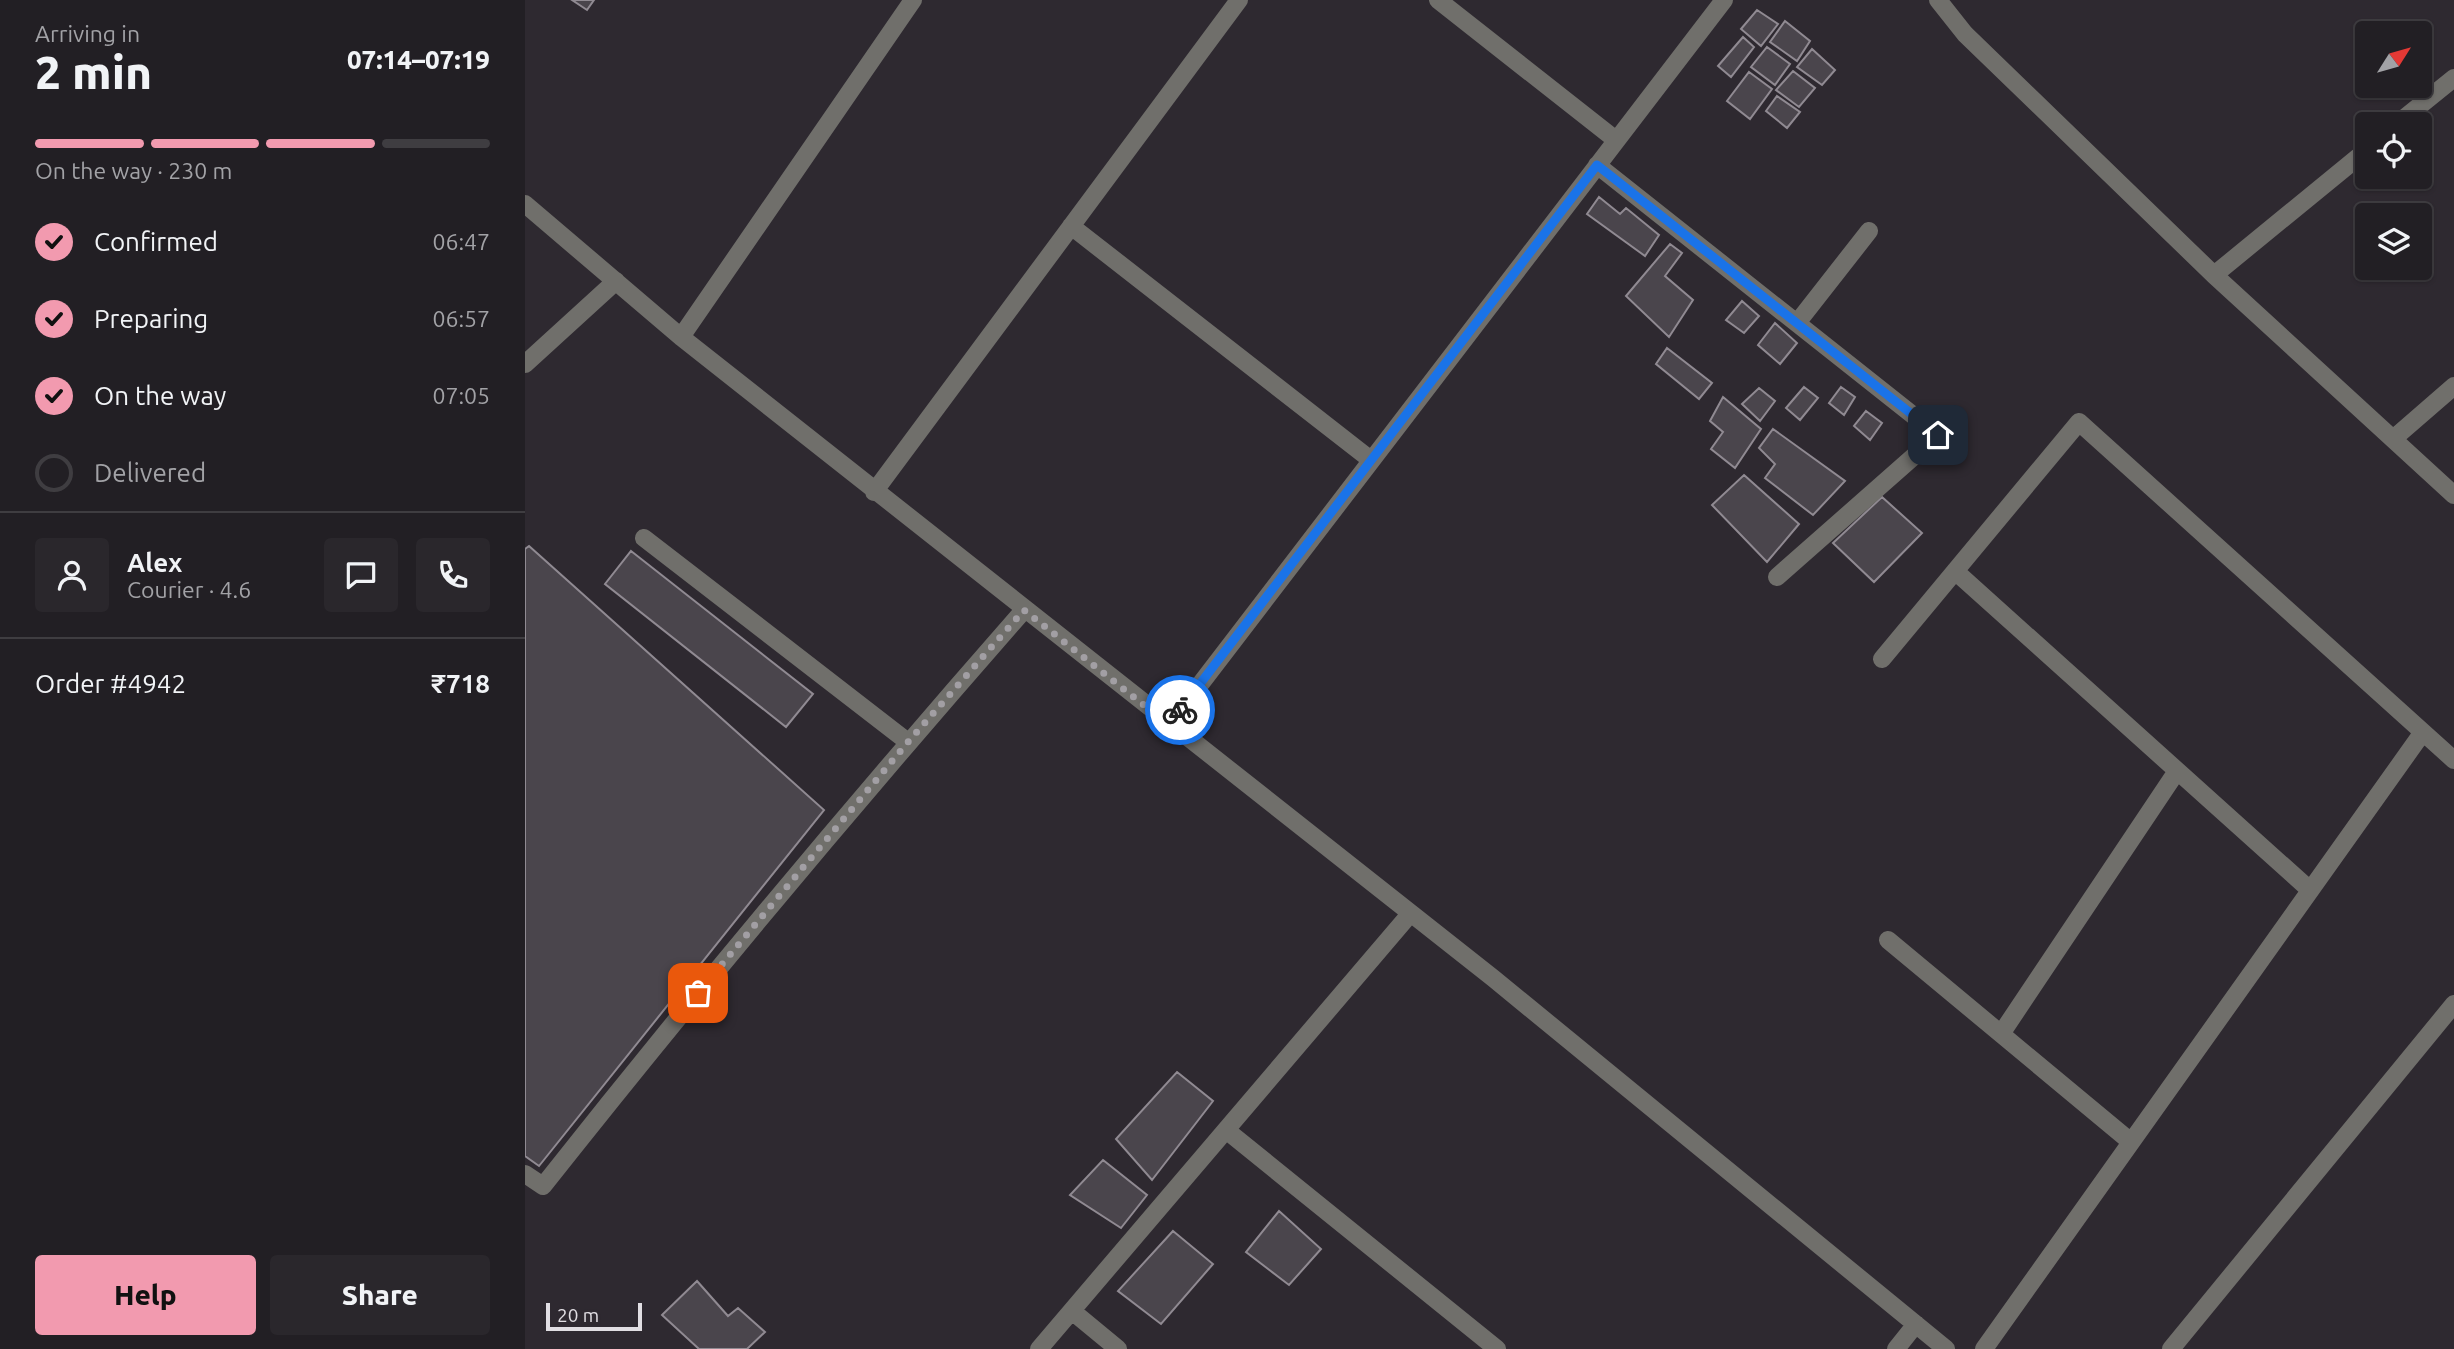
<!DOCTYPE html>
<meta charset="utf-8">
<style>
:root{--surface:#221f24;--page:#2a272c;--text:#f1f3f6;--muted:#a2a2a6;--line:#3f3d41;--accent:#f29aaf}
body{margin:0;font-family:Ubuntu,sans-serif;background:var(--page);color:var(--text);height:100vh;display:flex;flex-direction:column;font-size:26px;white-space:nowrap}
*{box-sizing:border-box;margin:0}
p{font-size:23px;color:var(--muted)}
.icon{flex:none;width:38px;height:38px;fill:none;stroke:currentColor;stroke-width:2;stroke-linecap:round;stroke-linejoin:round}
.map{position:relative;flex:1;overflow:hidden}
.drawer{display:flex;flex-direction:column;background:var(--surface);width:525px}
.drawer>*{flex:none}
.needle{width:46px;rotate:53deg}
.controls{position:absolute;left:1830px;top:21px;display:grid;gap:14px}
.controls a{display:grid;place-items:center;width:77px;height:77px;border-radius:7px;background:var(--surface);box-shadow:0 2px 5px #0004,0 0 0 2px var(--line);font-size:35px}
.scale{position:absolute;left:21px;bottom:18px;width:96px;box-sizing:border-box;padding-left:7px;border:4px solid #e1dee3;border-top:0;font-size:19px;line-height:24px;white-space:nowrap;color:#e1dee3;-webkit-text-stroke:5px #2e2930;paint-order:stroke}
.pin{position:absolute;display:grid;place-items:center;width:60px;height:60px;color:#fff;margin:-30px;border-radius:14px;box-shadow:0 4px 10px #0006}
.courier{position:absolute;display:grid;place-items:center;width:70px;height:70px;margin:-35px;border:5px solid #1a73e8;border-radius:50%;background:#fff;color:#222;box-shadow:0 2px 9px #0007}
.headline em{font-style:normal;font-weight:800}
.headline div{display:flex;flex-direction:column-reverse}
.headline{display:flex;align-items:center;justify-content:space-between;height:119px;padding:0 35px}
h1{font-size:46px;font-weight:800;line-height:52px}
.bar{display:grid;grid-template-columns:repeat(4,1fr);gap:10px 7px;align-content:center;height:84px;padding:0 35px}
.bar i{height:9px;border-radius:5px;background:var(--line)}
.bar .current{background:var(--accent)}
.bar p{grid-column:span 4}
.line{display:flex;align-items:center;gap:18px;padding:0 35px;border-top:2px solid var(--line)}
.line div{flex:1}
.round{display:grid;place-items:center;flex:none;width:74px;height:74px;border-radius:7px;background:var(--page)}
ol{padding:0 35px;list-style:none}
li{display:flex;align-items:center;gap:21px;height:77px}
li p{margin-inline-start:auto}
li .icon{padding:7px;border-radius:50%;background:var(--accent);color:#111;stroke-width:4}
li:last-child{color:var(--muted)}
li i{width:38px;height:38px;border:4px solid var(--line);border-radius:50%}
.primary-button{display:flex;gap:14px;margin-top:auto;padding:14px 35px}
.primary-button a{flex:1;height:80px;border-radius:7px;background:var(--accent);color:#111;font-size:28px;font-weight:800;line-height:80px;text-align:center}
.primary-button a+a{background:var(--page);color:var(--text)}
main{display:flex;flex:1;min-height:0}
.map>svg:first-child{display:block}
</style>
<main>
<section class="drawer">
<div class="headline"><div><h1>2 min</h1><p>Arriving in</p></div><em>07:14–07:19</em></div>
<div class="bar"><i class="current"></i><i class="current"></i><i class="current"></i><i></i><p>On the way · 230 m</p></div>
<ol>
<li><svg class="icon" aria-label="check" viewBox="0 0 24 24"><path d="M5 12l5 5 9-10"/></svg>Confirmed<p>06:47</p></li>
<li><svg class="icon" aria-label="check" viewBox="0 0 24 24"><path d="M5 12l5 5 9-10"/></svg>Preparing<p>06:57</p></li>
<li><svg class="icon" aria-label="check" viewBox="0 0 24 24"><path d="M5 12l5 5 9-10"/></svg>On the way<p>07:05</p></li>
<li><i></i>Delivered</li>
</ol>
<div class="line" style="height:126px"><a class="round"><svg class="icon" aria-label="person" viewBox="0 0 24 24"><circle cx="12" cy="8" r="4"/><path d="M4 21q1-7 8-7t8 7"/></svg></a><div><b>Alex</b><p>Courier · 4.6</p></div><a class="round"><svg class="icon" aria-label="chat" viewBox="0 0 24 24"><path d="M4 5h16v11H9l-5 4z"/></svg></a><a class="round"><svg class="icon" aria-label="phone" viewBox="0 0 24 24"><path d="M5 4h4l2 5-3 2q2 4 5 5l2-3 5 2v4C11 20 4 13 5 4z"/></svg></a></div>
<div class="line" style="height:91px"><div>Order #4942</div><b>₹718</b></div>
<div class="primary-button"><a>Help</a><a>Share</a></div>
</section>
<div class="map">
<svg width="1929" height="1349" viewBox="0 0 1929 1349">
<rect width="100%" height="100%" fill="#2e2930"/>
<path fill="#4a454c" stroke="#908a92" stroke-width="2" d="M47,0H69L62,10Z
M1232,10L1253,24L1236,46L1216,29Z
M1260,21L1285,41L1272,61L1245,42Z
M1218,37L1229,47L1206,77L1193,66Z
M1242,47L1265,64L1250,85L1226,67Z
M1287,49L1310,70L1297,85L1272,67Z
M1268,71L1290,88L1274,107L1251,90Z
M1224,72L1247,89L1225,119L1202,101Z
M1252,96L1275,112L1262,128L1241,111Z
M1074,197L1095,214L1101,208L1134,235L1120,256L1062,214Z
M1145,244L1157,253L1140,276L1168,300L1144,337L1101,296Z
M1217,301L1234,316L1219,333L1201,320Z
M1250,323L1272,343L1255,364L1233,345Z
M1142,348L1187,383L1174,399L1131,364Z
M1279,387L1293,398L1275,420L1261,408Z
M1316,387L1330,397L1319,415L1304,403Z
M1234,388L1250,401L1235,421L1217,404Z
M1198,397L1236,429L1210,468L1186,449L1198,432L1185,421Z
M1341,411L1357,423L1345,440L1329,426Z
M1248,429L1320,481L1288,515L1240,478L1250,464L1234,448Z
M1219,475L1274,524L1242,562L1187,505Z
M1357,497L1397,533L1349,582L1308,543Z
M4,546L299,810L14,1166L0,1156V549Z
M106,551L288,694L261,727L80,584Z
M652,1072L688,1101L627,1180L591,1139Z
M578,1160L622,1195L596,1228L545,1195Z
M754,1211L796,1249L764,1285L721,1252Z
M648,1231L688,1264L636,1324L593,1291Z
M172,1281L203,1316L213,1308L240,1332L222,1349H174L137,1315Z"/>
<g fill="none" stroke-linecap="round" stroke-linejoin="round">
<path stroke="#706f6b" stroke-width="18" d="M913,0L1091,140
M1413,0L1440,34L1689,275L1929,495
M1872,124L1929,78
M1072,165L1413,435L1252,577
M0,204L156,337L968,978L1421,1349
M546,226L846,460
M1689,275L1843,149
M1272,323L1344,231
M156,337L388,0
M0,364L91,281
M1868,439L1929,386
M349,492L714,0
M119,538L383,742
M1430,571L1785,890
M1357,659L1554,422L1929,760
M644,725L1199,0
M1363,940L1606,1142
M1476,1034L1652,771
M701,1130L972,1349
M0,1174L18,1186C173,990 334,798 499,610
M547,1311L593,1349
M514,1349L885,914
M1371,1349L1391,1324
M1459,1349L1898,732
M1646,1349L1929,1004"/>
</g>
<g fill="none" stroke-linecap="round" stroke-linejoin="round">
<path stroke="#a29fa4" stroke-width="7" stroke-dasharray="0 12.6" d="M173,993L383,742L499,610L644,725L655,710"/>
<path stroke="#1a73e8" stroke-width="9" d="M655,710L1072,165L1413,435"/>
</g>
</svg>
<div class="controls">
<a><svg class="needle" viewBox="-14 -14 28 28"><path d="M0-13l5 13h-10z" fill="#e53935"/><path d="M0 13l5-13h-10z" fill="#a2a2a6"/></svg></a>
<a><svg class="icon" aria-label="locate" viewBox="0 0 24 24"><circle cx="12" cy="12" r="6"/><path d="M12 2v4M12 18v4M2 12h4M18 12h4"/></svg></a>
<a><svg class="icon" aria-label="layers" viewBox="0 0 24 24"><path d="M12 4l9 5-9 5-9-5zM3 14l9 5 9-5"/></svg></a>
</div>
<div class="scale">20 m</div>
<div class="pin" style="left:173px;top:993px;background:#ea580c"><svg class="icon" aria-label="bag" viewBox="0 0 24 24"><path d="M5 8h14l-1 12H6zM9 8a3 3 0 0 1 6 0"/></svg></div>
<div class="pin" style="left:1413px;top:435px;background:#1f2937"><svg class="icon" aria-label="home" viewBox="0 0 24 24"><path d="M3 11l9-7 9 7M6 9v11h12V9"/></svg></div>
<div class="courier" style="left:655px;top:710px"><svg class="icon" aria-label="bike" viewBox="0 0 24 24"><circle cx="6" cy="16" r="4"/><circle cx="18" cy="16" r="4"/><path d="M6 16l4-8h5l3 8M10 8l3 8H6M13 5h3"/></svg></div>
</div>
</main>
